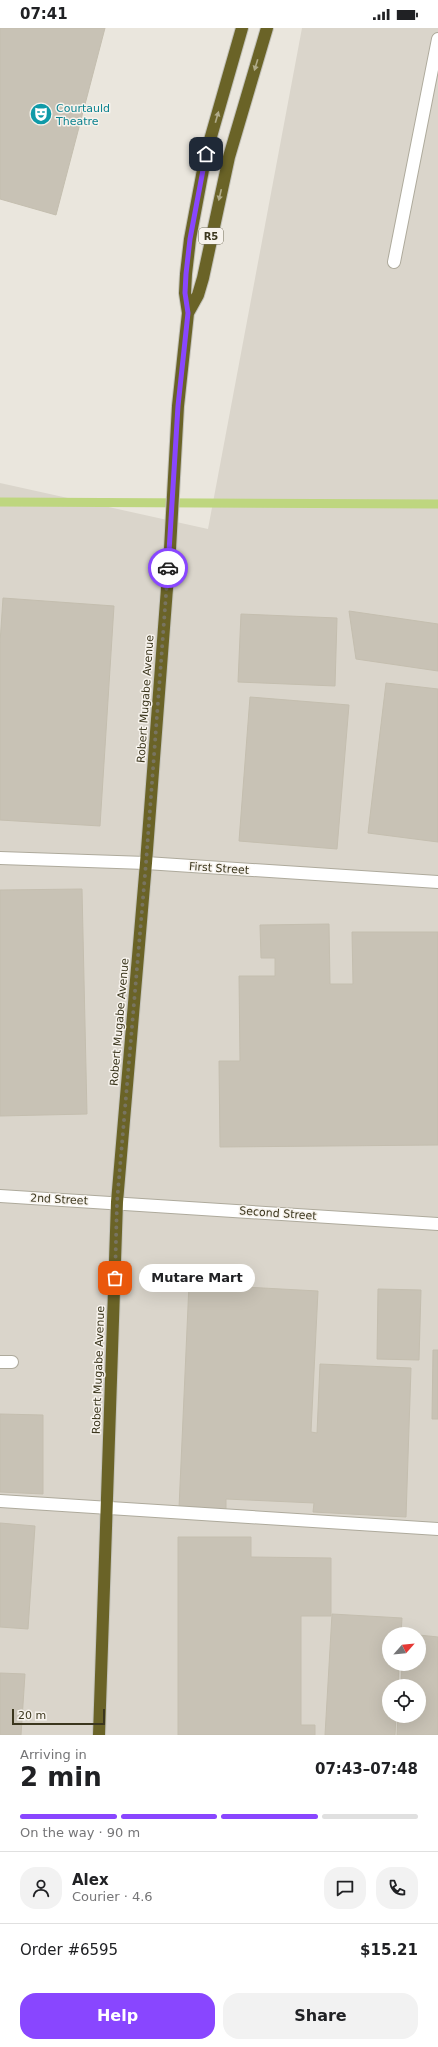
<!DOCTYPE html>
<meta charset="utf-8">
<style>
:root{--surface:#fff;--page:#f2f2f2;--text:#202124;--muted:#757577;--line:#e0e0e0;--accent:#8946ff}
body{margin:0;font-family:"DejaVu Sans",sans-serif;background:var(--page);color:var(--text);height:100vh;display:flex;flex-direction:column;font-size:15px;white-space:nowrap}
*{box-sizing:border-box;margin:0}
p{font-size:13px;color:var(--muted)}
.icon{flex:none;width:22px;height:22px;fill:none;stroke:currentColor;stroke-width:2;stroke-linecap:round;stroke-linejoin:round}
.map{position:relative;height:1707px;overflow:hidden}
.side{display:flex;flex-direction:column;background:var(--surface);flex:1}
.side>*{flex:none}
.needle{width:26px;rotate:63deg}
.buttons{position:absolute;left:382px;top:1599px;display:grid;gap:8px}
.buttons a{display:grid;place-items:center;width:44px;height:44px;border-radius:50%;background:var(--surface);box-shadow:0 4px 16px #0002;font-size:20px}
.scale{position:absolute;left:12px;bottom:10px;width:93px;box-sizing:border-box;padding-left:4px;border:2px solid #3b361d;border-top:0;font-size:11px;line-height:14px;white-space:nowrap;color:#3b361d;-webkit-text-stroke:3px #f7f3ed;paint-order:stroke}
.pin{position:absolute;display:grid;place-items:center;width:34px;height:34px;color:#fff;margin:-17px;border-radius:8px;box-shadow:0 2px 6px #0006}
.courier{position:absolute;display:grid;place-items:center;width:40px;height:40px;margin:-20px;border:3px solid #8946ff;border-radius:50%;background:#fff;color:#222;box-shadow:0 1px 5px #0007}
.bubble{position:absolute;height:28px;border-radius:14px;background:var(--surface);box-shadow:0 4px 16px #0002;font-size:13px;font-weight:800;line-height:28px;text-align:center}
.headline em{font-style:normal;font-weight:800}
.headline div{display:flex;flex-direction:column-reverse}
.headline{display:flex;align-items:center;justify-content:space-between;height:68px;padding:0 20px}
h1{font-size:26px;font-weight:800;line-height:30px}
.bar{display:grid;grid-template-columns:repeat(4,1fr);gap:6px 4px;align-content:center;height:48px;padding:0 20px}
.bar i{height:5px;border-radius:3px;background:var(--line)}
.bar .current{background:var(--accent)}
.bar p{grid-column:span 4}
.line{display:flex;align-items:center;gap:10px;padding:0 20px;border-top:1px solid var(--line)}
.line div{flex:1}
.round{display:grid;place-items:center;flex:none;width:42px;height:42px;border-radius:16px;background:var(--page)}
.primary-button{display:flex;gap:8px;margin-top:auto;padding:8px 20px}
.primary-button a{flex:1;height:46px;border-radius:16px;background:var(--accent);color:#fff;font-size:16px;font-weight:800;line-height:46px;text-align:center}
.primary-button a+a{background:var(--page);color:var(--text)}
.status{display:flex;justify-content:space-between;align-items:center;height:28px;padding:0 20px;background:var(--surface);direction:ltr}
.status svg{height:11px;fill:currentColor}
.map>svg:first-child{display:block}
</style>
<div class="status"><b>07:41</b><svg viewBox="0 0 49 12"><path d="M0 12V9h3v3zM5 12V6h3v6zM10 12V3h3v9zM15 12V0h3v12zM26 1h20v11H26zM47 4h2v5h-2z"/></svg></div>
<div class="map">
<svg width="438" height="1707" viewBox="0 0 438 1707">
<rect width="100%" height="100%" fill="#eae6dd"/>
<path fill="#dad5cb" fill-rule="evenodd" d="M302,0H438V1707H0V455L208,501ZM389,1606H419V1636H389ZM389,1658H419V1688H389Z"/>
<g fill="none" stroke-linecap="round" stroke-linejoin="round">
<path stroke="#bed67f" stroke-width="9" d="M0,474L438,476"/>
</g>
<path fill="#c8c2b5" stroke="#c4beaf" d="M0,0H105L56,187L0,171Z
M3,570L114,578L100,798L0,792V615Z
M349,583L438,596V643L356,631Z
M241,586L337,590L335,658L238,654Z
M386,655L438,661V814L368,805Z
M250,669L349,677L337,821L239,813Z
M82,861L87,1086L0,1088V862Z
M329,896L330,956H353L352,904H438V1117L220,1119L219,1033H240L239,948H275V930H261L260,897Z
M189,1256L318,1263L311,1404L317,1405L320,1336L411,1340L406,1489L313,1484L314,1475L226,1471V1483L179,1480Z
M378,1261L421,1262L419,1332L377,1331Z
M433,1322H438V1391H432Z
M0,1386L43,1387V1466L0,1464Z
M0,1495L35,1498L28,1601L0,1599Z
M178,1509H251V1529L331,1530V1588H301V1697H315V1707H178Z
M332,1586L402,1590L401,1606H389V1636H399L398,1658H389V1688H396L395,1707H325Z
M419,1607L438,1609V1707H397L398,1688H419V1658H401L402,1636H419Z
M0,1645L25,1646L21,1707H0Z"/>
<g fill="none" stroke-linecap="round" stroke-linejoin="round">
<g stroke="#aeaa9c" stroke-width="14">
<path id="lane" d="M394,234L438,11
M0,1334H12
M0,1473L438,1501"/>
</g>
<g stroke="#aeaa9c" stroke-width="14">
<path id="street" d="M0,830L146,835L438,854
M0,1168L438,1196"/>
</g>
<g stroke="#c4c3bb" stroke-width="14">
<path id="highway" d="M188,285L198,267L203,250L229,129L267,0
M99,1707L117,1174L146,835L170,521L178,378L188,285L185,265L186,246L190,211L206,126L242,0"/>
</g>
<use href="#lane" stroke="#fff" stroke-width="12"/>
<use href="#street" stroke="#fff" stroke-width="12"/>
<use href="#highway" stroke="#6a6327" stroke-width="12"/>
</g>
<defs><path id="oneway-solid" d="M-6-.8H1V-3.2L6.5 0L1 3.2V.8H-6Z"/></defs>
<g fill="#b0ab8a">
<use href="#oneway-solid" transform="translate(256 37) rotate(107)"/>
<use href="#oneway-solid" transform="translate(217 89) rotate(-74)"/>
<use href="#oneway-solid" transform="translate(220 167) rotate(103)"/>
</g>
<g fill="none" stroke-linecap="round" stroke-linejoin="round">
<path stroke="#787460" stroke-width="4" stroke-dasharray="0 7.2" d="M115,1250L117,1174L146,835L168,540"/>
<path stroke="#8946ff" stroke-width="5" d="M168,540L178,378L188,285L185,265L186,246L190,211L206,126"/>
</g>
<defs>
<g id="theatre-disc" transform="scale(1.15)"><circle r="9.5" fill="#0f9aa8" stroke="#f7f3ed"/><path d="M-5-5.5Q0-4 5-5.5V0Q5 5 0 6Q-5 5-5 0ZM-3.3-2.5H-1v1.5H-3.3ZM1-2.5H3.3v1.5H1ZM-2.8 1Q0 5.5 2.8 1Z" fill="#fff"/></g>
</defs>
<g fill-rule="evenodd">
<use href="#theatre-disc" x="41" y="86"/>
</g>
<g text-anchor="middle" stroke-width="3" stroke-linejoin="round" paint-order="stroke">
<rect fill="#f7f3ed" stroke="#736f5b" stroke-width="1" x="199" y="200" width="24" height="16" rx="3"/>
<g font-size="10" font-weight="bold" fill="#3b361d">
<text x="211" y="212">R5</text>
</g>
<g font-size="11" fill="#0d838f" stroke="#f7f3ed" text-anchor="start">
<text x="56" y="84">Courtauld<tspan x="56" dy="13">Theatre</tspan></text>
</g>
<g font-size="11" fill="#3b361d" stroke="#f7f3ed">
<text transform="translate(145 671) rotate(-86)" y="4">Robert Mugabe Avenue</text>
<text transform="translate(219 840) rotate(4)" y="4">First Street</text>
<text transform="translate(119 994) rotate(-85)" y="4">Robert Mugabe Avenue</text>
<text transform="translate(59 1171) rotate(3)" y="4">2nd Street</text>
<text transform="translate(278 1185) rotate(4)" y="4">Second Street</text>
<text transform="translate(98 1342) rotate(-88)" y="4">Robert Mugabe Avenue</text>
</g>
</g>
</svg>
<div class="buttons">
<a><svg class="needle" viewBox="-14 -14 28 28"><path d="M0-13l5 13h-10z" fill="#e53935"/><path d="M0 13l5-13h-10z" fill="#757577"/></svg></a>
<a><svg class="icon" aria-label="locate" viewBox="0 0 24 24"><circle cx="12" cy="12" r="6"/><path d="M12 2v4M12 18v4M2 12h4M18 12h4"/></svg></a>
</div>
<div class="scale">20 m</div>
<div class="pin" style="left:115px;top:1250px;background:#ea580c"><svg class="icon" aria-label="bag" viewBox="0 0 24 24"><path d="M5 8h14l-1 12H6zM9 8a3 3 0 0 1 6 0"/></svg></div>
<div class="pin" style="left:206px;top:126px;background:#1f2937"><svg class="icon" aria-label="home" viewBox="0 0 24 24"><path d="M3 11l9-7 9 7M6 9v11h12V9"/></svg></div>
<div class="courier" style="left:168px;top:540px"><svg class="icon" aria-label="car" viewBox="0 0 24 24"><path d="M5 17H2v-5l4-1 3-4h7l3 4 3 1v5h-3M9 17h6M6 11h13"/><circle cx="7" cy="17" r="2"/><circle cx="17" cy="17" r="2"/></svg></div>
<div class="bubble" style="left:139px;top:1236px;width:116px">Mutare Mart</div>
</div>
<section class="side">
<div class="headline"><div><h1>2 min</h1><p>Arriving in</p></div><em>07:43–07:48</em></div>
<div class="bar"><i class="current"></i><i class="current"></i><i class="current"></i><i></i><p>On the way · 90 m</p></div>
<div class="line" style="height:72px"><a class="round"><svg class="icon" aria-label="person" viewBox="0 0 24 24"><circle cx="12" cy="8" r="4"/><path d="M4 21q1-7 8-7t8 7"/></svg></a><div><b>Alex</b><p>Courier · 4.6</p></div><a class="round"><svg class="icon" aria-label="chat" viewBox="0 0 24 24"><path d="M4 5h16v11H9l-5 4z"/></svg></a><a class="round"><svg class="icon" aria-label="phone" viewBox="0 0 24 24"><path d="M5 4h4l2 5-3 2q2 4 5 5l2-3 5 2v4C11 20 4 13 5 4z"/></svg></a></div>
<div class="line" style="height:52px"><div>Order #6595</div><b>$15.21</b></div>
<div class="primary-button"><a>Help</a><a>Share</a></div>
</section>
